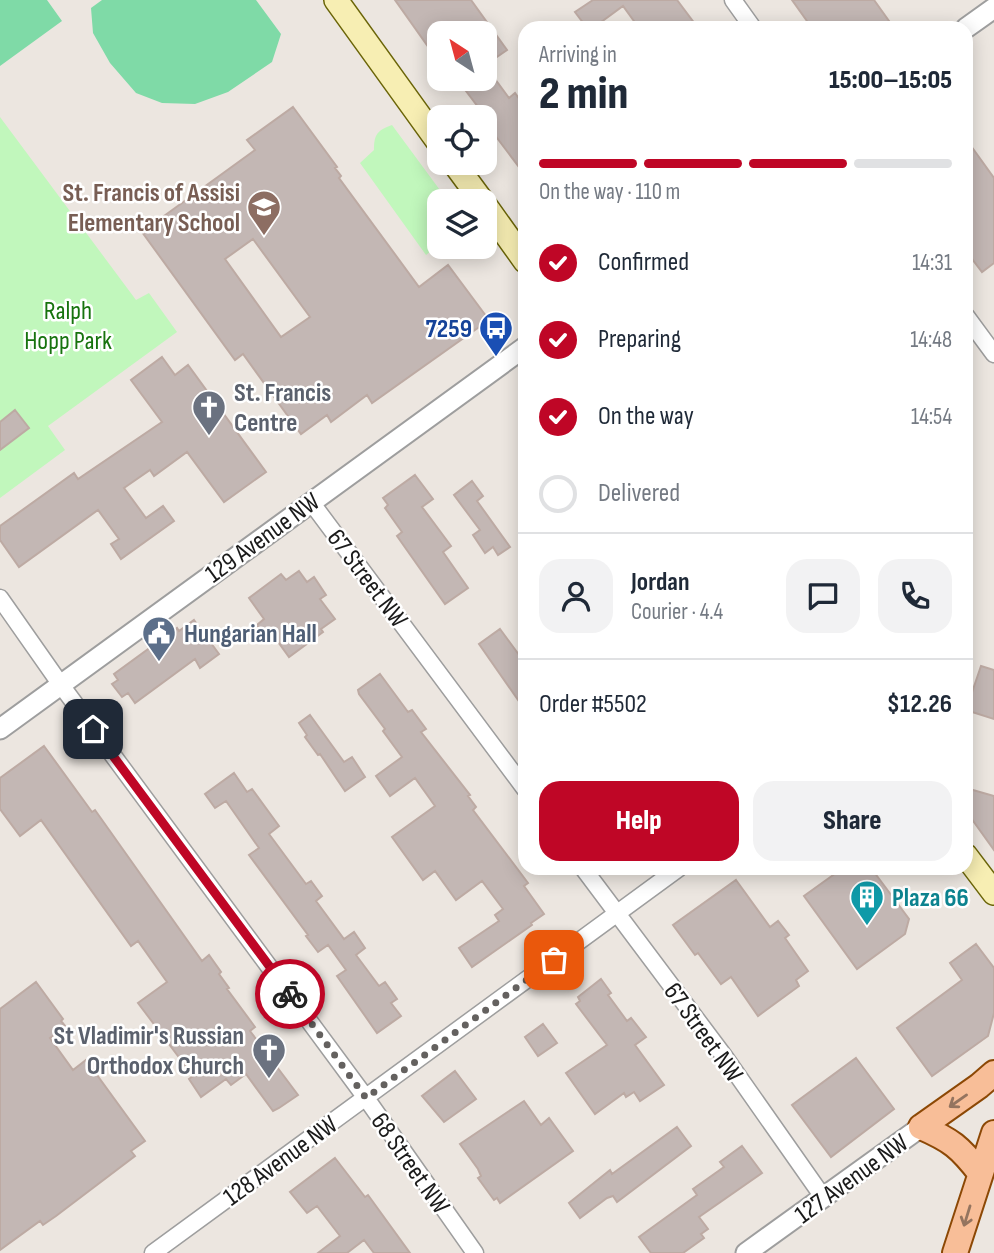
<!DOCTYPE html>
<meta charset="utf-8">
<style>
:root{--surface:#fff;--page:#f2f2f3;--text:#1f2937;--muted:#747a83;--line:#e0e1e3;--accent:#bf0626}
body{margin:0;font-family:"Sofia Sans Condensed",sans-serif;background:var(--page);color:var(--text);height:100vh;display:flex;flex-direction:column;font-size:26px;white-space:nowrap}
*{box-sizing:border-box;margin:0}
p{font-size:23px;color:var(--muted)}
.icon{flex:none;width:38px;height:38px;fill:none;stroke:currentColor;stroke-width:2;stroke-linecap:round;stroke-linejoin:round}
.map{position:relative;flex:1;overflow:hidden}
.drawer{position:absolute;left:518px;top:21px;width:455px;height:854px;display:flex;flex-direction:column;background:var(--surface);border-radius:21px;box-shadow:0 4px 18px #0003}
.drawer>*{flex:none}
.needle{width:46px;rotate:324deg}
.fabs{position:absolute;left:427px;top:21px;display:grid;gap:14px}
.fabs a{display:grid;place-items:center;width:70px;height:70px;border-radius:14px;background:var(--surface);box-shadow:0 4px 18px #0003;font-size:35px}
.pin{position:absolute;display:grid;place-items:center;width:60px;height:60px;color:#fff;margin:-30px;border-radius:14px;box-shadow:0 4px 10px #0006}
.courier{position:absolute;display:grid;place-items:center;width:70px;height:70px;margin:-35px;border:5px solid #bf0626;border-radius:50%;background:#fff;color:#222;box-shadow:0 2px 9px #0007}
.summary em{font-style:normal;font-weight:800}
.summary div{display:flex;flex-direction:column-reverse}
.summary{display:flex;align-items:center;justify-content:space-between;height:119px;padding:0 21px}
h1{font-size:46px;font-weight:800;line-height:52px}
.bar{display:grid;grid-template-columns:repeat(4,1fr);gap:10px 7px;align-content:center;height:84px;padding:0 21px}
.bar i{height:9px;border-radius:5px;background:var(--line)}
.bar .active{background:var(--accent)}
.bar p{grid-column:span 4}
.line{display:flex;align-items:center;gap:18px;padding:0 21px;border-top:2px solid var(--line)}
.line div{flex:1}
.round{display:grid;place-items:center;flex:none;width:74px;height:74px;border-radius:21px;background:var(--page)}
ol{padding:0 21px;list-style:none}
li{display:flex;align-items:center;gap:21px;height:77px}
li p{margin-inline-start:auto}
li .icon{padding:7px;border-radius:50%;background:var(--accent);color:#fff;stroke-width:4}
li:last-child{color:var(--muted)}
li i{width:38px;height:38px;border:4px solid var(--line);border-radius:50%}
.cta{display:flex;gap:14px;margin-top:auto;padding:14px 21px}
.cta a{flex:1;height:80px;border-radius:21px;background:var(--accent);color:#fff;font-size:28px;font-weight:800;line-height:80px;text-align:center}
.cta a+a{background:var(--page);color:var(--text)}
.map>svg:first-child{display:block}
</style>
<div class="map">
<svg width="994" height="1253" viewBox="0 0 994 1253">
<rect width="100%" height="100%" fill="#ece6e0"/>
<path fill="#c1f7bc" d="M0,117L136,300L149,293L177,332L48,426L65,450L0,498Z
M392,125L448,201H439V245L426,255L360,163L374,150C374,135 377,130 392,125Z"/>
<path fill="#7fdaa7" d="M0,0H47L62,21L0,66Z
M102,0H256L281,34L272,62L228,92L195,104L162,103L136,93L110,63L93,33L91,8Z"/>
<path fill="#c3b7b4" stroke="#bdaaa3" stroke-width="2" fill-rule="evenodd" d="M395,0H471L507,50L485,65V33H439V62Z
M593,0H677L698,28H639L623,6L593,28H587L575,12Z
M792,0H874L894,28H812Z
M457,79H495L509,98L515,93L525,107V175L485,122V117H482L484,115Z
M293,107L337,167L335,168L341,176L339,178L419,287L448,265L489,320L372,403L367,395L331,422L327,415L301,434L243,354L235,360L142,232L255,150L247,140ZM253,239L310,317L281,337L225,259Z
M966,139L994,178V263L982,272L966,251Z
M162,357L175,375L188,365L266,472L224,502L187,452L154,476L150,470L124,488L146,518L163,506L174,521L121,559L111,544L119,539L98,510L19,567L0,540V526L74,473L78,479L162,422L131,380Z
M15,410L29,428L0,450V422Z
M415,475L433,499L422,507L451,546L443,552L468,588L445,604L397,536L402,532L385,508L388,505L383,498Z
M472,481L483,496L477,501L510,547L498,555L493,547L485,553L473,535L480,530L454,495Z
M299,571L307,582L314,577L326,595L320,599L335,619L321,629L323,632L289,657L273,635L267,640L257,625L264,619L249,598L281,574L286,580Z
M194,620L219,654L200,668L195,659L135,703L128,693L122,697L112,684L118,680L114,674L177,628L179,631Z
M500,629L525,663V710L479,644Z
M981,666L994,670V719L966,710Z
M380,674L408,712L412,710L426,729L421,732L470,795L468,796L476,807L473,810L528,883L524,886L544,914L531,923L532,925L472,967L459,948L499,921L495,915L503,909L482,881L456,900L435,871L423,880L392,837L435,806L415,778L390,796L376,776L402,757L383,731L385,729L359,694L358,690Z
M310,715L344,762L352,757L365,777L345,791L320,754L318,755L305,737L307,735L299,723Z
M44,746L92,812L95,810L202,961L209,955L221,972L219,974L229,988L227,989L255,1027L250,1031L298,1095L279,1108L273,1111L246,1074L231,1085L226,1079L201,1097L189,1079L193,1076L138,1003L167,982L138,941L131,946L41,820L20,836L0,809V778Z
M234,773L247,792L252,789L279,826L269,834L306,884L311,881L322,896L316,901L344,939L354,932L365,948L356,955L379,986L385,982L397,999L391,1003L401,1016L377,1033L337,976L346,970L328,945L318,952L306,936L308,935L249,855L259,848L226,801L215,808L205,794Z
M966,788L994,796V850L966,811Z
M843,868H871L909,919L905,934L857,969L804,896Z
M736,880L770,927L778,921L789,935L785,938L808,971L796,980L799,986L758,1016L731,977L721,984L698,953L695,955L673,925Z
M976,944L994,968V1013L988,1036L932,1076L897,1028L962,980L950,963Z
M601,979L611,993L608,995L627,1021L631,1018L646,1037L635,1045L664,1085L640,1101L634,1092L626,1097L624,1093L595,1114L566,1073L607,1045L576,1004L580,1001L578,997Z
M36,982L63,1019L61,1021L66,1027L50,1038L73,1070L86,1060L145,1141L131,1151L135,1156L56,1216L43,1225L40,1221L0,1250V1009Z
M543,1024L557,1043L538,1056L525,1037Z
M856,1058L894,1109L831,1157L792,1105Z
M455,1071L476,1099L444,1122L422,1096Z
M524,1101L541,1125L549,1118L573,1151L500,1203L497,1198L494,1200L478,1178L481,1176L478,1169L460,1144Z
M677,1127L691,1146L617,1202L613,1196L607,1198L580,1218L569,1203L610,1170L612,1174Z
M742,1146L762,1173L699,1217L708,1229L701,1234L704,1238L683,1253H651L639,1237L697,1195L693,1189L724,1167L720,1162Z
M335,1158L365,1197L368,1195L410,1253H374L364,1240L347,1253H318L340,1236L317,1206L307,1213L290,1192Z"/>
<g fill="none" stroke-linecap="round" stroke-linejoin="round">
<g stroke="#9e9e9e" stroke-width="19">
<path id="minor" d="M733,0L753,28
M966,316L994,354
M311,502L525,789
M0,598L61,685L366,1098L475,1253
M583,868L724,1056L823,1197
M153,1253L679,868"/>
</g>
<g stroke="#9e9e9e" stroke-width="23">
<path id="tertiary" d="M966,28L994,8
M0,729L525,347
M746,1253L921,1127"/>
</g>
<g stroke="#6b6508" stroke-width="26">
<path id="secondary" d="M336,0L439,143
M454,163L482,201
M485,205L525,261
M966,856L994,893"/>
</g>
<g stroke="#8c4805" stroke-width="28">
<path id="primary" d="M921,1127L979,1086L994,1073
M921,1127C951,1140 960,1147 980,1173
M955,1253L994,1133"/>
</g>
<use href="#minor" stroke="#fff" stroke-width="16"/>
<use href="#tertiary" stroke="#fff" stroke-width="19"/>
<use href="#secondary" stroke="#f7eeb3" stroke-width="23"/>
<use href="#primary" stroke="#f8be98" stroke-width="24"/>
</g>
<defs><path id="oneway-shaft" d="M-6 0H5M1.5-3L5.5 0L1.5 3" fill="none" stroke-width="1.6" stroke-linecap="round" stroke-linejoin="round" transform="scale(1.75)"/></defs>
<g stroke="#94745f">
<use href="#oneway-shaft" transform="translate(958 1101) rotate(145)"/>
<use href="#oneway-shaft" transform="translate(967 1216) rotate(107)"/>
</g>
<g fill="none" stroke-linecap="round" stroke-linejoin="round">
<path stroke="#64615f" stroke-width="7" stroke-dasharray="0 12.6" d="M290,994L366,1098L554,960"/>
<path stroke="#bf0626" stroke-width="9" d="M93,729L290,994"/>
</g>
<defs>
<g id="school-pin" transform="scale(1.75)"><path d="M0 17L-7.5 6A9.5 9.5 0 1 1 7.5 6Z" fill="#8d6e63" stroke="#fff"/><path d="M0-5L7-2L0 1L-7-2ZM-4 1L0 2.5L4 1V4Q0 6-4 4Z" fill="#fff"/></g>
<g id="bus-pin" transform="scale(1.75)"><path d="M0 17L-7.5 6A9.5 9.5 0 1 1 7.5 6Z" fill="#1a4fb4" stroke="#fff"/><path d="M-5-6H5V4H4V6H2V4H-2V6H-4V4H-5ZM-3.5-4V0h7V-4ZM-3.5 1.2v1.5H-2V1.2ZM2 1.2v1.5H3.5V1.2Z" fill="#fff"/></g>
<g id="church-pin" transform="scale(1.75)"><path d="M0 17L-7.5 6A9.5 9.5 0 1 1 7.5 6Z" fill="#6b7280" stroke="#fff"/><path d="M-1.2-6h2.4v3.5h3.3v2.4h-3.3V6h-2.4V-.1h-3.3v-2.4h3.3Z" fill="#fff"/></g>
<g id="civic-pin" transform="scale(1.75)"><path d="M0 17L-7.5 6A9.5 9.5 0 1 1 7.5 6Z" fill="#5c6f8a" stroke="#fff"/><path d="M-.6-6.5H3V-4.5H.6V-3L4-1V1h2V6H-6V1h2V-1L-.6-3ZM-1.2 2.5V6h2.4V2.5Z" fill="#fff"/></g>
<g id="building-pin" transform="scale(1.75)"><path d="M0 17L-7.5 6A9.5 9.5 0 1 1 7.5 6Z" fill="#0f9aa8" stroke="#fff"/><path d="M-4-6H4V6H1V3H-1V6H-4ZM-2.5-4.3h1.7v1.8h-1.7ZM.8-4.3h1.7v1.8H.8ZM-2.5-1h1.7V.8h-1.7ZM.8-1h1.7V.8H.8Z" fill="#fff"/></g>
</defs>
<g fill-rule="evenodd">
<use href="#school-pin" x="264" y="207"/>
<use href="#bus-pin" x="496" y="328"/>
<use href="#church-pin" x="209" y="407"/>
<use href="#civic-pin" x="159" y="633"/>
<use href="#building-pin" x="867" y="897"/>
<use href="#church-pin" x="269" y="1050"/>
</g>
<g text-anchor="middle" stroke-width="5" stroke-linejoin="round" paint-order="stroke">
<g font-size="26" font-weight="bold" fill="#785e54" stroke="#fff" text-anchor="end">
<text x="240" y="201">St. Francis of Assisi<tspan x="240" dy="30">Elementary School</tspan></text>
</g>
<g font-size="26" fill="#17730e" stroke="#fff">
<text x="68" y="319">Ralph<tspan x="68" dy="30">Hopp Park</tspan></text>
</g>
<g font-size="26" font-weight="bold" fill="#164399" stroke="#fff" text-anchor="end">
<text x="472" y="337">7259</text>
</g>
<g font-size="26" font-weight="bold" fill="#5b616d" stroke="#fff" text-anchor="start">
<text x="234" y="401">St. Francis<tspan x="234" dy="30">Centre</tspan></text>
<text x="244" y="1044" text-anchor="end">St Vladimir's Russian<tspan x="244" dy="30">Orthodox Church</tspan></text>
</g>
<g font-size="26" fill="#1a1a1a" stroke="#fff">
<text transform="translate(262 537) rotate(-36)" y="9">129 Avenue NW</text>
<text transform="translate(368 578) rotate(53)" y="9">67 Street NW</text>
<text transform="translate(704 1032) rotate(54)" y="9">67 Street NW</text>
<text transform="translate(280 1160) rotate(-36)" y="9">128 Avenue NW</text>
<text transform="translate(411 1163) rotate(55)" y="9">68 Street NW</text>
<text transform="translate(851 1178) rotate(-36)" y="9">127 Avenue NW</text>
</g>
<g font-size="26" font-weight="bold" fill="#4e5e75" stroke="#fff" text-anchor="start">
<text x="184" y="642">Hungarian Hall</text>
</g>
<g font-size="26" font-weight="bold" fill="#0d838f" stroke="#fff" text-anchor="start">
<text x="892" y="906">Plaza 66</text>
</g>
</g>
</svg>
<div class="fabs">
<a><svg class="needle" viewBox="-14 -14 28 28"><path d="M0-13l5 13h-10z" fill="#e53935"/><path d="M0 13l5-13h-10z" fill="#747a83"/></svg></a>
<a><svg class="icon" aria-label="locate" viewBox="0 0 24 24"><circle cx="12" cy="12" r="6"/><path d="M12 2v4M12 18v4M2 12h4M18 12h4"/></svg></a>
<a><svg class="icon" aria-label="layers" viewBox="0 0 24 24"><path d="M12 4l9 5-9 5-9-5zM3 14l9 5 9-5"/></svg></a>
</div>
<div class="pin" style="left:554px;top:960px;background:#ea580c"><svg class="icon" aria-label="bag" viewBox="0 0 24 24"><path d="M5 8h14l-1 12H6zM9 8a3 3 0 0 1 6 0"/></svg></div>
<div class="pin" style="left:93px;top:729px;background:#1f2937"><svg class="icon" aria-label="home" viewBox="0 0 24 24"><path d="M3 11l9-7 9 7M6 9v11h12V9"/></svg></div>
<div class="courier" style="left:290px;top:994px"><svg class="icon" aria-label="bike" viewBox="0 0 24 24"><circle cx="6" cy="16" r="4"/><circle cx="18" cy="16" r="4"/><path d="M6 16l4-8h5l3 8M10 8l3 8H6M13 5h3"/></svg></div>
<section class="drawer">
<div class="summary"><div><h1>2 min</h1><p>Arriving in</p></div><em>15:00–15:05</em></div>
<div class="bar"><i class="active"></i><i class="active"></i><i class="active"></i><i></i><p>On the way · 110 m</p></div>
<ol>
<li><svg class="icon" aria-label="check" viewBox="0 0 24 24"><path d="M5 12l5 5 9-10"/></svg>Confirmed<p>14:31</p></li>
<li><svg class="icon" aria-label="check" viewBox="0 0 24 24"><path d="M5 12l5 5 9-10"/></svg>Preparing<p>14:48</p></li>
<li><svg class="icon" aria-label="check" viewBox="0 0 24 24"><path d="M5 12l5 5 9-10"/></svg>On the way<p>14:54</p></li>
<li><i></i>Delivered</li>
</ol>
<div class="line" style="height:126px"><a class="round"><svg class="icon" aria-label="person" viewBox="0 0 24 24"><circle cx="12" cy="8" r="4"/><path d="M4 21q1-7 8-7t8 7"/></svg></a><div><b>Jordan</b><p>Courier · 4.4</p></div><a class="round"><svg class="icon" aria-label="chat" viewBox="0 0 24 24"><path d="M4 5h16v11H9l-5 4z"/></svg></a><a class="round"><svg class="icon" aria-label="phone" viewBox="0 0 24 24"><path d="M5 4h4l2 5-3 2q2 4 5 5l2-3 5 2v4C11 20 4 13 5 4z"/></svg></a></div>
<div class="line" style="height:91px"><div>Order #5502</div><b>$12.26</b></div>
<div class="cta"><a>Help</a><a>Share</a></div>
</section>
</div>
